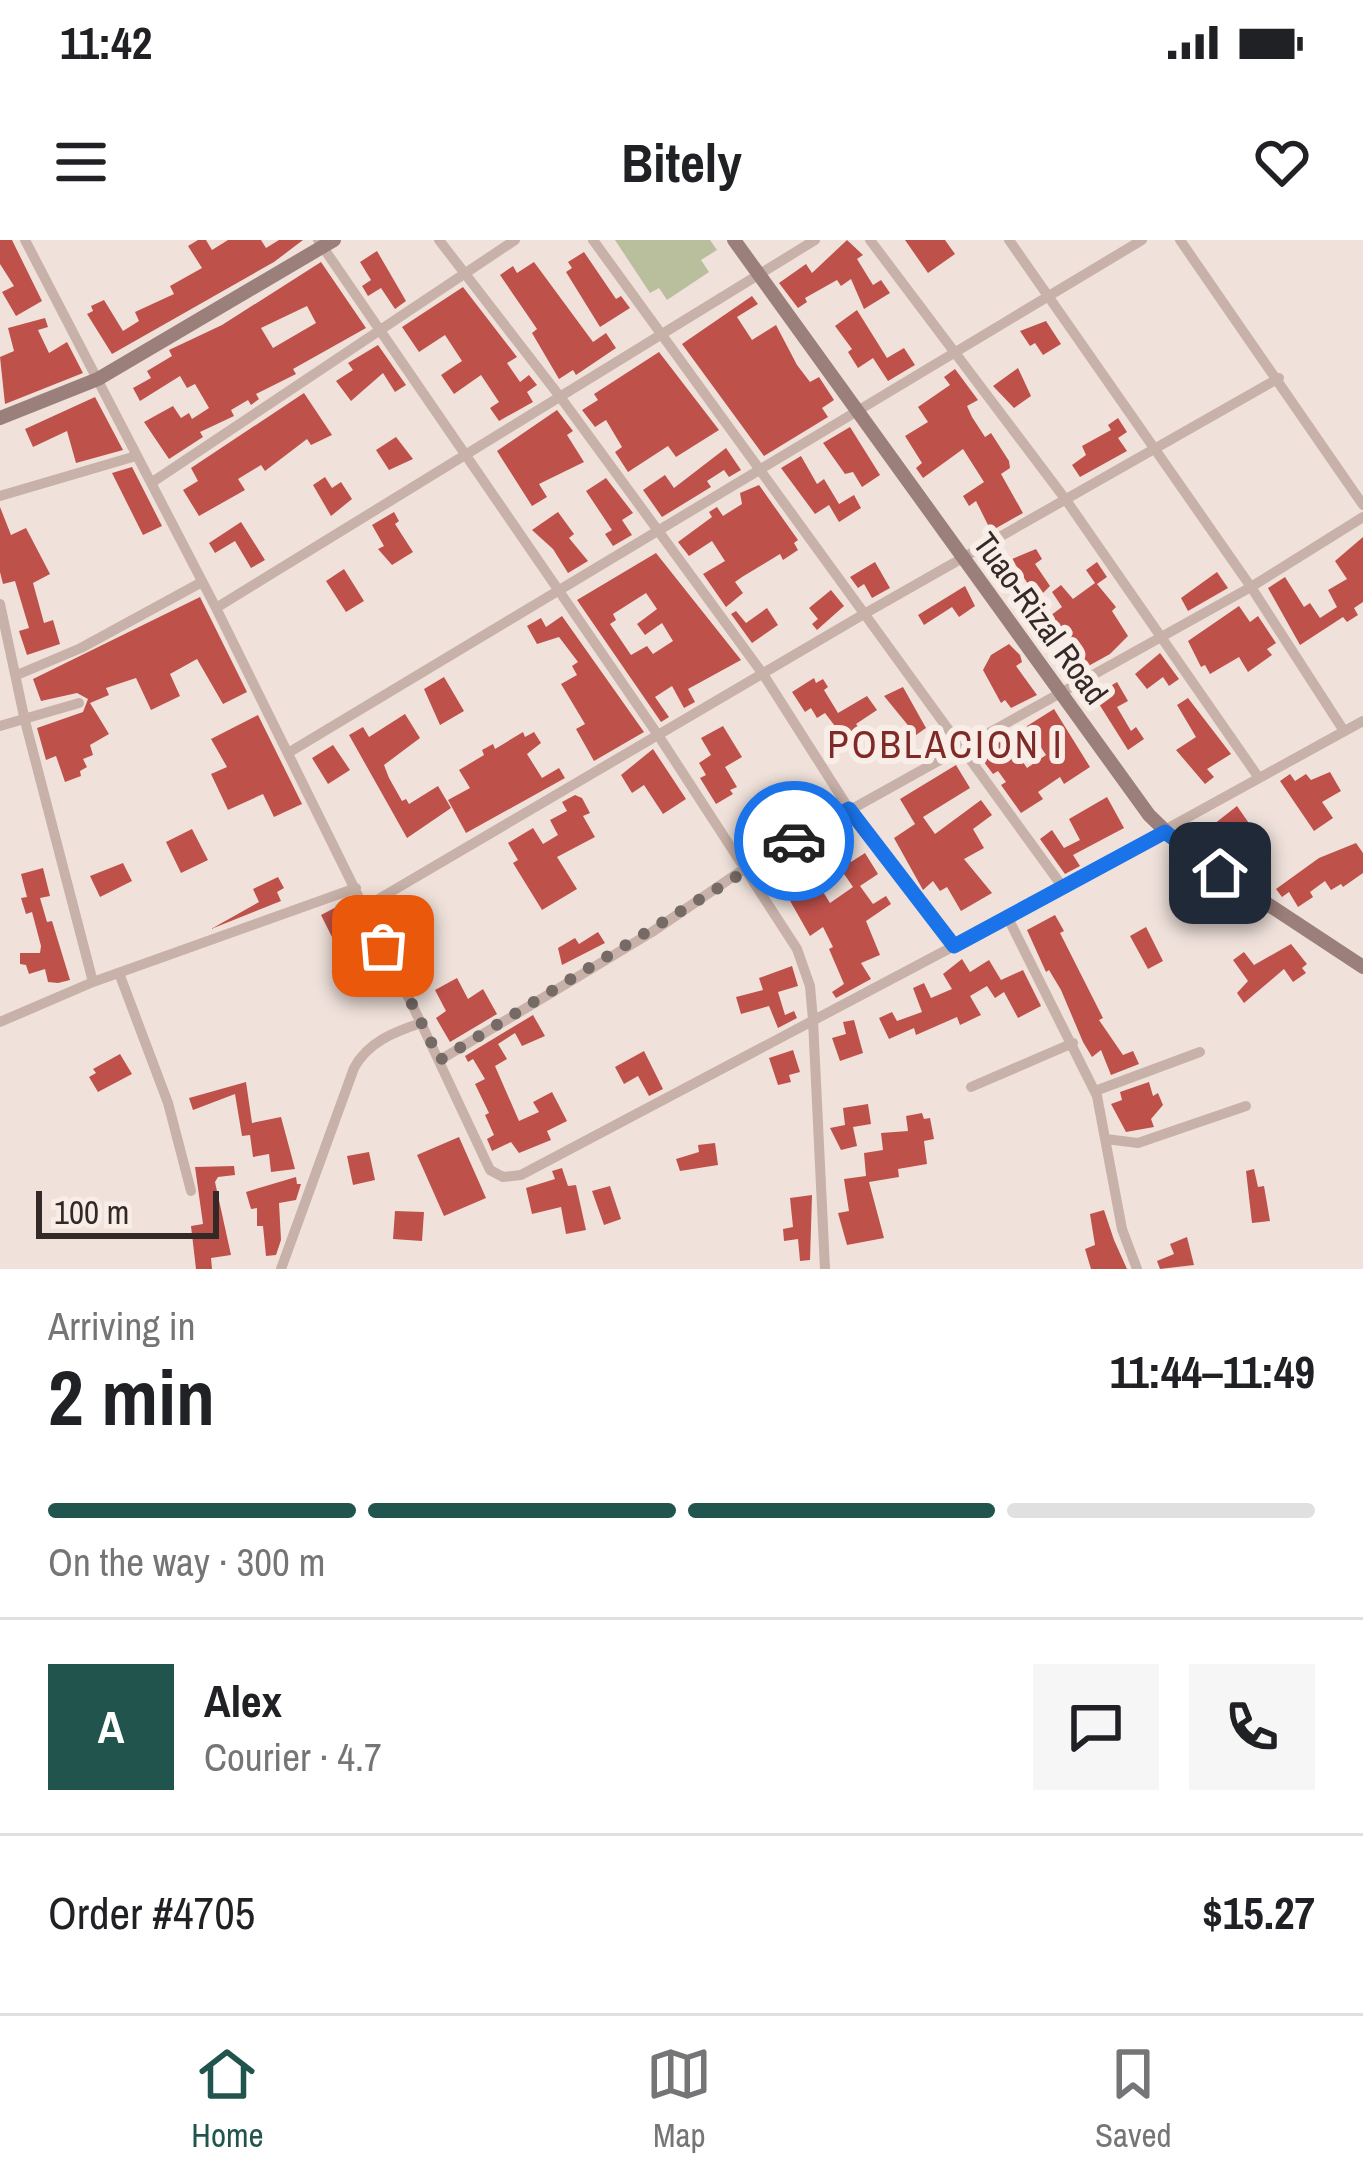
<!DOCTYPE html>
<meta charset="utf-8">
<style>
:root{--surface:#fff;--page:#f6f6f6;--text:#202124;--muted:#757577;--line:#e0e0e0;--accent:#20544d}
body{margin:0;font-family:"Archivo Narrow",sans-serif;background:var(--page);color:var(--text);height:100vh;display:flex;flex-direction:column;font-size:45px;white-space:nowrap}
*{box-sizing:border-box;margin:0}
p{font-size:39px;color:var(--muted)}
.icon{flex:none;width:66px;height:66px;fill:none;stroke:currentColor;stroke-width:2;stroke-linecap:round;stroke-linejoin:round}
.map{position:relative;height:1029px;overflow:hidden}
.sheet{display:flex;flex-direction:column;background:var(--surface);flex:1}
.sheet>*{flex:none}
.scale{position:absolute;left:36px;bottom:30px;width:183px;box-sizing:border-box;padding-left:12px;border:6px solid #352928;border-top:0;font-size:33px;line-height:42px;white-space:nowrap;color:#352928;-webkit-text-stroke:9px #f8ede7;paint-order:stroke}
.pin{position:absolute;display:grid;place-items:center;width:102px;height:102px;color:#fff;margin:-51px;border-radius:24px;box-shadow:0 6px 18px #0006}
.courier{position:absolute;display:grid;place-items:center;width:120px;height:120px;margin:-60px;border:9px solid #1a73e8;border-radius:50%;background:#fff;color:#222;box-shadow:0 3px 15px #0007}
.headline em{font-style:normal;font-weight:800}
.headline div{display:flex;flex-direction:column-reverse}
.headline{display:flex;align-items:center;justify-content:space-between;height:204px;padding:0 48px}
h1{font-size:78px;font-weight:800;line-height:90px}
.bar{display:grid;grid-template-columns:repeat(4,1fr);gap:18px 12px;align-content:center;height:144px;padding:0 48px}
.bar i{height:15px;border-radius:9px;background:var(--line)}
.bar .selected{background:var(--accent)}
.bar p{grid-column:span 4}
.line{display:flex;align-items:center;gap:30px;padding:0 48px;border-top:3px solid var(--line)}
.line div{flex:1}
.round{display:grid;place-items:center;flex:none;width:126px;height:126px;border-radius:0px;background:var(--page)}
.status{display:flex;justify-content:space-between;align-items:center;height:84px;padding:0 60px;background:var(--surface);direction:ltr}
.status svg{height:33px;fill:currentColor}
header{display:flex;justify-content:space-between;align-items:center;height:156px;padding:0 48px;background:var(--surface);font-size:54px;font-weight:800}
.dock{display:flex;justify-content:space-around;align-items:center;height:168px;border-top:3px solid var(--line);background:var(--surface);font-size:33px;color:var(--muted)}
.dock a{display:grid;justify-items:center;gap:6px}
.dock .selected{color:var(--accent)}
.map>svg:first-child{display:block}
</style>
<div class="status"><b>11:42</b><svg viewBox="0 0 49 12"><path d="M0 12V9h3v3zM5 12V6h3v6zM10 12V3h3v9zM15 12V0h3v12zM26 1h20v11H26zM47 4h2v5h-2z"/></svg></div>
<header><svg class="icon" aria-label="menu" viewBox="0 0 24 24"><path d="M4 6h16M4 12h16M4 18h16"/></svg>Bitely<svg class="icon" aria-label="heart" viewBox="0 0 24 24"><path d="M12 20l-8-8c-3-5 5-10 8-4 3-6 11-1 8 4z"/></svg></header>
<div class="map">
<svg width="1363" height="1029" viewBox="0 0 1363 1029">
<rect width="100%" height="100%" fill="#f0e2db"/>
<path fill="#b9be9c" d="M615,0H710L717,10L701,20L709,32L667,60L659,48L650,53Z"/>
<path fill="#bf514b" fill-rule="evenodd" d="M0,0H12L42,61L16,76L2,52L14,46L0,24Z
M198,0H206L212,10L228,0H261L266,8L279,0H303L274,22L112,114L87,74L93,71L91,66L104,60L123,91L139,81L135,72L174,54L170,46L202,28L188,6Z
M847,0L863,15L857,19L873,45L881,40L890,53L864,69L851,39L841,46L837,40L805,58L807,62L798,68L779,43L806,24L812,33Z
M905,0H945L955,14L928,33Z
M377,11L406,61L395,69L381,48L368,56L362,46L371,40L360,22Z
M584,12L616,59L621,56L630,68L600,87L566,32L572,28L568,22Z
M321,22L366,88L293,129L296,134L256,154L259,159L251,165L248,160L231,170L234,176L200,192L203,197L169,219L144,182L173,166L181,178L189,173L192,179L209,168L195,144L187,148L180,136L140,161L133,148L151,138L147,131L172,116L169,110L222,85ZM307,66L316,83L273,108L261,88Z
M534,22L593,102L606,93L616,108L576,135L573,130L559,139L532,93L537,89L500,35L513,26L517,33Z
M463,47L517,117L507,123L520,142L529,135L537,145L527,152L533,162L499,181L490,168L499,162L481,135L454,154L441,135L462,121L445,95L419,112L402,87Z
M752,56L758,64L737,77L752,100L776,85L797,125L810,142L819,137L834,160L822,168L828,177L764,216L682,104Z
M857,70L887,118L904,108L915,125L888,141L873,118L858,128L848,112L852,109L835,86Z
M45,78L48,87L38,90L49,113L67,102L83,133L5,164L0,117L14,111L8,88Z
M1046,81L1061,104L1043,115L1035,103L1030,106L1020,91Z
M378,105L406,145L395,152L383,133L351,161L336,141L353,130L348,123Z
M659,112L719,190L676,217L668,206L628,232L615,212L622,207L606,180L595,187L582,170L598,160L594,154Z
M1018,128L1031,156L1014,168L993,146Z
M955,129L978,160L967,166L972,177L985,197L991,193L1009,221L1010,228L1001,234L1023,273L991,291L976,261L969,266L963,256L984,242L963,209L923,238L916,228L922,223L905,196L928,182L918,167L950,145L944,137Z
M304,153L332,195L311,205L307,199L265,231L261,225L238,239L245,250L199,276L183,250L198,241L191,228Z
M95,157L123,210L76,223L67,191L33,207L25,189Z
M557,170L573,191L567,195L584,222L539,244L547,257L532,266L497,211Z
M1118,178L1127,192L1118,198L1127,211L1080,237L1072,225L1086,215L1082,206L1111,190L1108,185Z
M850,187L880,235L862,247L853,232L845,234L823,203Z
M396,197L413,219L389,230L376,210Z
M726,208L741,230L729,237L724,230L707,241L711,247L662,277L643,250L665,235L674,248Z
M801,216L817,244L824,239L839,264L854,255L861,268L839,282L829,265L815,274L781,228Z
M132,227L162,286L143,295L112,233Z
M325,237L332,248L341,242L352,259L331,276L313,245Z
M606,238L633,273L622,280L632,295L613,306L605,294L612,290L586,251Z
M759,245L798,300L794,303L798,310L783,320L780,314L742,337L735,342L743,353L726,367L703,334L725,321L712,301L689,316L678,302L712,277L709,272L717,267L723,276L742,264L740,253Z
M0,267L11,295L26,288L50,334L33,343L44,383L53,380L60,404L27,415L19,391L29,388L15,341L3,344L0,332Z
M394,272L399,281L395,284L413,312L392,325L378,309L384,306L372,285Z
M558,272L574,294L569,298L588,321L568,333L553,309L532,290Z
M241,282L265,320L251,328L235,301L215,313L209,303Z
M1363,297V362L1354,368L1358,375L1347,382L1343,377L1300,405L1268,348L1285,337L1304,367L1310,363L1320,378L1337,367L1328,350L1347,339L1335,321Z
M1036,309L1042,319L1035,324L1050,346L1033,363L1021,351L1028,344L1012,319Z
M656,313L741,420L688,449L695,462L684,468L672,446L655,457L669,477L661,482L577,360ZM646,353L657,369L637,384L645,395L662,383L673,401L653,414L647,406L631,415L610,384L616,380L613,374Z
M875,322L890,348L872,358L864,344L858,348L850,337Z
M1097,322L1107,337L1097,344L1116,367L1112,371L1128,396L1110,414L1083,429L1061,403L1051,410L1035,387L1062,367L1052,352L1061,345L1073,359L1095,343L1086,330Z
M344,329L364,361L346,372L326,341Z
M1217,332L1228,348L1188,371L1181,358Z
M965,346L975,366L959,377L952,367L924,385L918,375Z
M831,350L844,366L817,390L812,384L818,379L809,368Z
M200,357L247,452L223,464L197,419L170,434L180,456L151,470L136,438L106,448L109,455L90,463L109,494L90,505L93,515L83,519L87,527L80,531L81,536L65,542L56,516L46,520L37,488L83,472L88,459L77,453L41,461L33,439Z
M1239,366L1250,382L1258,376L1276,403L1267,409L1272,415L1248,432L1239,417L1210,434L1205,425L1201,427L1188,401Z
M767,368L778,385L752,403L731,374L736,371L746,383Z
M562,376L644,492L594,521L576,489L585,484L561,444L577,435L572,426L578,422L559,397L537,404L527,386L541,378L546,387Z
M1009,404L1020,415L1022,422L1016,426L1037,455L1011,468L1005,460L1001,463L983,430L991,415Z
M1160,413L1179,439L1169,446L1163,437L1147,449L1135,434Z
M444,437L464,471L440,485L424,449Z
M814,438L816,443L823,439L828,447L824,450L838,473L867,456L877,470L856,484L860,489L844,498L825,473L817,478L811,468L805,472L792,452Z
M1117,442L1128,461L1117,467L1131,491L1136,487L1144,499L1128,510L1094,456Z
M903,447L926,488L916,495L884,456Z
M1188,458L1231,514L1207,529L1214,537L1205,544L1176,510L1196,497L1177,465Z
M1054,469L1090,527L1064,544L1060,537L1038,552L1043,559L1021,573L1001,545L1006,542L998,531L993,534L978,514L1007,498L1027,528L1046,515L1027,486Z
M405,474L420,498L384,525L389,538L402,561L406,559L409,564L438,546L451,568L407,598L349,495L363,487L369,497Z
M258,475L302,564L274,577L263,554L228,570L211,534L227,527L211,499Z
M723,486L742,517L725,527L737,547L730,550L733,554L716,564L700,538L706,535L699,523L711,515L701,498Z
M523,492L525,497L534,492L541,503L527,514L542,538L559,528L565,538L466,593L448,560L470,548L459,530L484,515L482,510L493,504L495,509Z
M333,505L350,530L328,544L312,518Z
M653,509L686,559L663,574L644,545L632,553L621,535Z
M956,525L970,548L923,577L935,594L981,560L992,575L973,589L984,608L964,619L992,653L961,671L947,647L940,651L933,641L923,650L894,598L915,584L900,559Z
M1330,532L1341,551L1322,562L1333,578L1314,591L1280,541L1290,534L1295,541L1306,534L1311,540Z
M575,555L582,558L590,573L583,576L595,597L557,617L577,649L542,670L513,623L518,620L508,603L533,588L543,604L558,595L550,580L567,571L562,562Z
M1107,557L1124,588L1073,615L1080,626L1065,634L1040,599L1052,590L1064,608L1080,600L1069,579Z
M1237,566L1271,615L1251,630L1226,603L1217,612L1200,595Z
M192,589L208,620L181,633L166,602Z
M836,599L851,622L865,613L878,634L860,646L873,664L886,656L891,664L866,681L880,715L861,723L871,739L836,758L832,752L844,744L829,709L833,707L823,687L810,696L789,659L817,642L830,663L853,647L838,625L824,634L811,614Z
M1356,603L1363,613V633L1343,647L1341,644L1331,650L1325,641L1310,652L1313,657L1298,667L1289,652L1282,657L1276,649L1319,618Z
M123,623L132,641L100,657L90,636Z
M43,628L50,656L40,658L47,682L52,681L70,740L58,743L48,742L45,729L29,734L26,725L20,724V713H40L41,706L32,672L26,674L21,658L27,657L21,634Z
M278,637L284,648L277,652L281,661L211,689L259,662L253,649Z
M344,663L356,686L332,697L321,675Z
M1055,675L1064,691L1060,693L1103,778L1099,780L1123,815L1133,811L1139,824L1111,835L1101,810L1092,817L1083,802L1061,750L1049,730L1046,732L1027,690Z
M1146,687L1163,721L1148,729L1130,696Z
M598,692L605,703L562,725L558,708L575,698L579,704Z
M1291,704L1307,724L1302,728L1306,733L1293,742L1284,729L1244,763L1237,753L1248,741L1233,720L1244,712L1254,725Z
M962,719L970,732L989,720L1001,740L1023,730L1041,766L1018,778L1004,752L995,758L987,746L970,756L981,775L960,785L957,777L916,795L914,788L889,799L879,778L892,772L897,781L922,772L913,748L924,743L931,758L952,749L943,734Z
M792,726L798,746L778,752L785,775L794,771L797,778L778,788L769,766L741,774L736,757L763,750L759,738Z
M457,738L468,759L483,749L497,774L450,802L436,778L446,771L435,750Z
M533,775L545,796L522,806L515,793L498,804L507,819L495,826L519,881L539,872L533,862L552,852L567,881L547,891L551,900L519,913L511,902L492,911L487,899L494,895L485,875L489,873L475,844L485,839L473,819L468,822L465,816Z
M854,780L863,813L840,821L832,798L846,794L843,782Z
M793,810L800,832L789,835L791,842L778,845L769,818Z
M644,811L663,849L649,856L638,836L624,844L615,827Z
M120,814L132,834L98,852L89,837L96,833L93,829Z
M246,842L252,883L281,877L295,929L271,932L269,914L253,917L250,895L242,896L235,854L193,870L189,858Z
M1149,842L1153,856L1158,853L1163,865L1151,879L1154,887L1126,892L1111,864L1122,860L1120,852Z
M868,864L871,884L853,887L857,906L841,910L830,888L845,885L843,868Z
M922,873L924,879L930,878L934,899L924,901L927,924L898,929L899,937L869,942L884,998L847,1005L838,973L849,971L844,939L866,936L864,913L883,910L881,893L908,891L906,876Z
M459,897L486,958L444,976L417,915Z
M715,903L718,925L680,931L676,919L699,912L698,905Z
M369,912L375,940L353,945L347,916Z
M234,926L235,935L218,937L215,942L231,1015L211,1018L212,1029H196L191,986L203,984L195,927Z
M562,928L568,946L576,945L586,990L566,994L561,967L532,974L526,948L555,939L552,931Z
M1254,929L1258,947L1264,946L1270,981L1252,983L1246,931Z
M296,937L297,944H301L296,960L279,963L281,1000L276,1015L266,1016L263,986H257V968L251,969L246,952Z
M610,946L621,979L604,985L592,951Z
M812,955L810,1020L800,1021L798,999L784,1001L783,989L793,987L790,958Z
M1104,970L1114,1000L1127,1029H1091L1085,1009L1095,1005L1090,974Z
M395,971L424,972L422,1001L393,999Z
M1187,997L1194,1025L1160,1029L1157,1021L1174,1014L1170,1004Z"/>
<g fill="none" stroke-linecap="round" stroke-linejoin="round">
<path stroke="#c7b1a8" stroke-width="10" d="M25,0L216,368L421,783
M318,0L660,498L797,709L810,746L813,780L825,1029
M439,0L561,158L763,434L849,569L954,706
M593,0L1062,646
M870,0L1066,260L1259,538
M1009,0L1251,347L1344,491
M1180,0L1363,265
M151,243L515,0
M0,256L136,216
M0,364L25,481L93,742
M216,368L815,0
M17,435L81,408L202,342
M0,486L79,463
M288,513L1142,0
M365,667L864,374L1279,138
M1007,676L1097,856L1122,989L1137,1029
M119,733L168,863L191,951
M0,782L93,742L356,648
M440,820L652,692L744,629L1251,347L1363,277
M971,847L1073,803
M1095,851L1200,812
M1106,899L1138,903L1246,866
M281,1029L354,828C368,802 394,792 421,783L490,930L503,937L521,935L954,706L1363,481"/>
<path stroke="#9b7f7a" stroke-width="14" d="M734,0L1149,575L1184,609L1363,727
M0,178L98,139L334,0"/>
</g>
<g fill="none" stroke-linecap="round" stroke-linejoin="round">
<path stroke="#766a67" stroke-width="12" stroke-dasharray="0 21.6" d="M383,706L440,820L794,601"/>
<path stroke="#1a73e8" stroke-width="15" d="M794,601L849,569L954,706L1165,592L1220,633"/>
</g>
<g text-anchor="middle" stroke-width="12" stroke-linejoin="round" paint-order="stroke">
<g font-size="33" fill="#352928" stroke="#f8ede7">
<text transform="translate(1041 378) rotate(54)" y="12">Tuao-Rizal Road</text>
</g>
<g font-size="39" letter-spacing="3" fill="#7f2a26" stroke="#f8ede7">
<text x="946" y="518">POBLACION I</text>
</g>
</g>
</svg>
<div class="scale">100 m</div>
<div class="pin" style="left:383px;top:706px;background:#ea580c"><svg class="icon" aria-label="bag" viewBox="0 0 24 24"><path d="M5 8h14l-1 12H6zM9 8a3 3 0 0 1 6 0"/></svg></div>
<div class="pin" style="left:1220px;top:633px;background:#1f2937"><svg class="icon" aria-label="home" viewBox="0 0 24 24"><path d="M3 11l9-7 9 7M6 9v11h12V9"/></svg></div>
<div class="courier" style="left:794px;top:601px"><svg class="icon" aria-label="car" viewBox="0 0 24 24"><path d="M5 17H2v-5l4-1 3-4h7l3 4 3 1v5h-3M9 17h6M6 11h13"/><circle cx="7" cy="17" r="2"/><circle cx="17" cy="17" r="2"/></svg></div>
</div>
<section class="sheet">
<div class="headline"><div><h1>2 min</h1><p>Arriving in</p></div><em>11:44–11:49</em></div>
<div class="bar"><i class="selected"></i><i class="selected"></i><i class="selected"></i><i></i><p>On the way · 300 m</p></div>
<div class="line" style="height:216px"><b class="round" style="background:var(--accent);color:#fff">A</b><div><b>Alex</b><p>Courier · 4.7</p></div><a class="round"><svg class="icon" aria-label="chat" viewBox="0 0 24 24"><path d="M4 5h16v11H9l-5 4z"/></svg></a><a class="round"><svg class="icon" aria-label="phone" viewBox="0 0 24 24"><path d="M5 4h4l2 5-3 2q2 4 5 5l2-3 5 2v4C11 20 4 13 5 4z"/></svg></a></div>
<div class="line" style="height:156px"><div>Order #4705</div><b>$15.27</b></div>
</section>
<nav class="dock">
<a class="selected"><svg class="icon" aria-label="home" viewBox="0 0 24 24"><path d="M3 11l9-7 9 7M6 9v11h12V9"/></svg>Home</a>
<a><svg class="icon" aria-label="map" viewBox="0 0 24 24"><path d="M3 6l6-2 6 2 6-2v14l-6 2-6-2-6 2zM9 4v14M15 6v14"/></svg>Map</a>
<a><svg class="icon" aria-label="saved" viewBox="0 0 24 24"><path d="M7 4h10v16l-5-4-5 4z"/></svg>Saved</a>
</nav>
